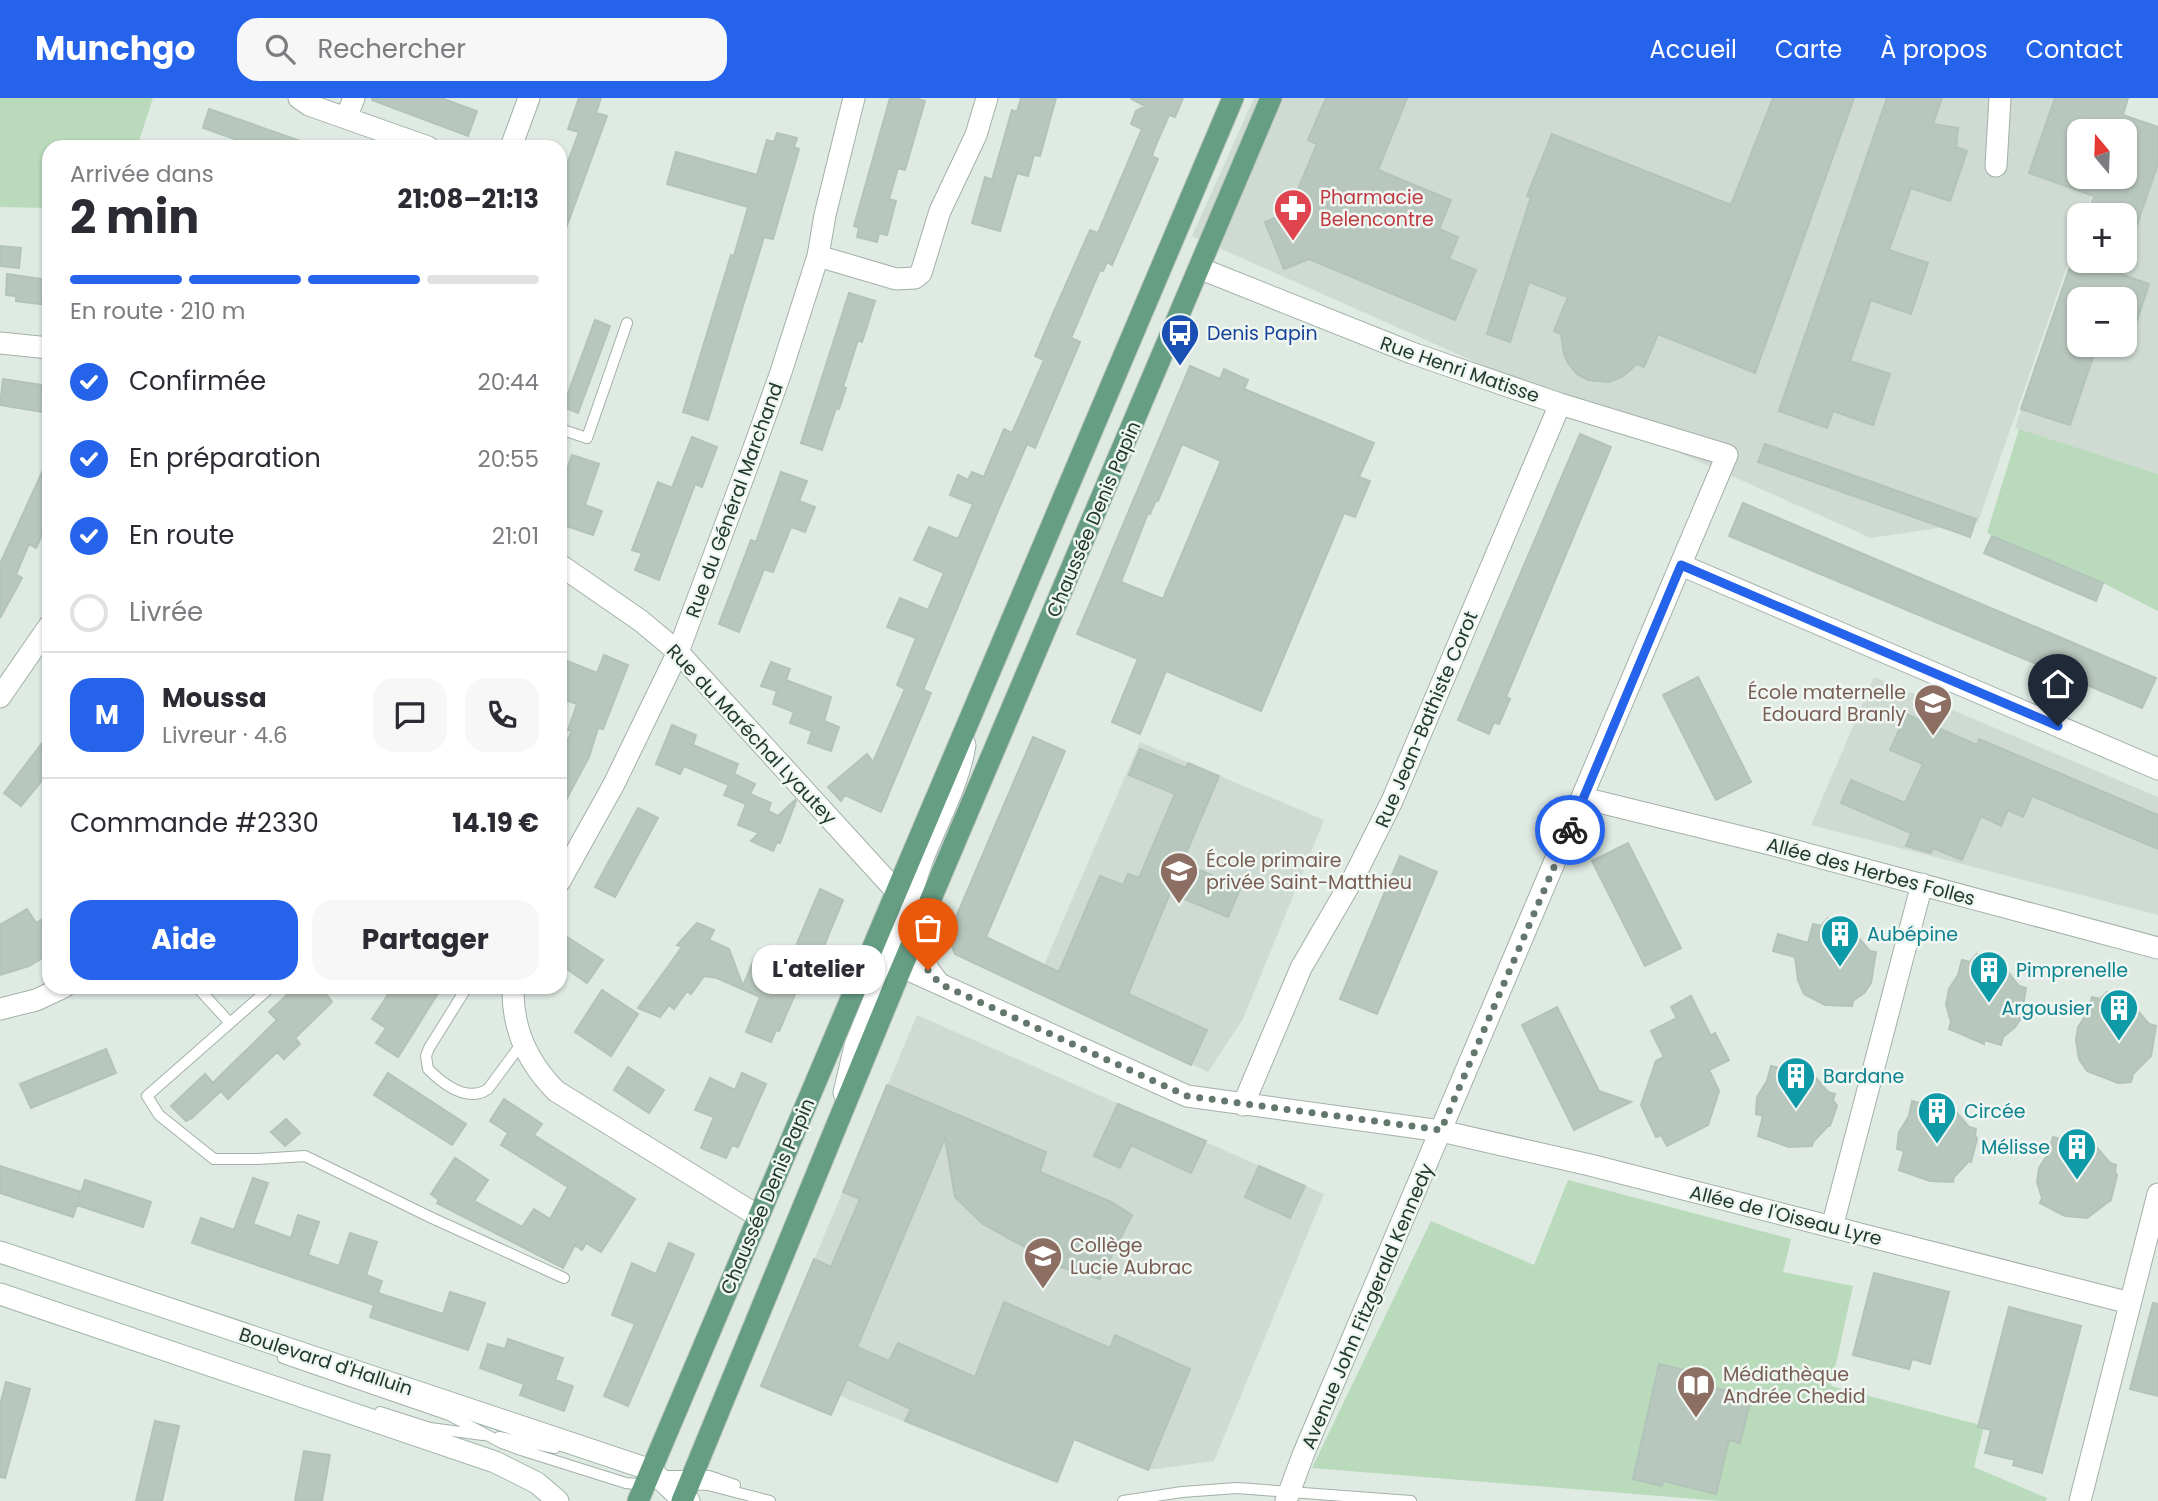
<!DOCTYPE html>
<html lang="fr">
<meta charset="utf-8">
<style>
:root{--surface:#fff;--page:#f7f7f7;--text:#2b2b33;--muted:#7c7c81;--line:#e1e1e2;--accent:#2563eb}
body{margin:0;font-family:Poppins,sans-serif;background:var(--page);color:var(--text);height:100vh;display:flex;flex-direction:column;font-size:26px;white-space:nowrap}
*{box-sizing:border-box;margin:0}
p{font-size:23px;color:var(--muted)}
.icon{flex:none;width:38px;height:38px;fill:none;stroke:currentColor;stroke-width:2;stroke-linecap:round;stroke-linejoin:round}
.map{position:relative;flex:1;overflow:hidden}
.sheet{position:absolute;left:42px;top:42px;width:525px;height:854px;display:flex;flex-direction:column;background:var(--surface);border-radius:21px;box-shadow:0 2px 5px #0004}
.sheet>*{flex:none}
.needle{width:46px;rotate:341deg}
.controls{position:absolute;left:2067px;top:21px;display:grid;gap:14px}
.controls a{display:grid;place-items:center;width:70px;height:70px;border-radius:14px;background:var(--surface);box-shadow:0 2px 5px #0004;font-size:35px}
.pin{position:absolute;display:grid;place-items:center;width:60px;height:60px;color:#fff;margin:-72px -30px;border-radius:50% 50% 50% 0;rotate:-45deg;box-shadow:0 0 7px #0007}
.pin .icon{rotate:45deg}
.courier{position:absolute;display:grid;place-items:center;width:70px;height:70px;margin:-35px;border:5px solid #2563eb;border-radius:50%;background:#fff;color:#222;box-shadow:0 2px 9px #0007}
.bubble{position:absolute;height:49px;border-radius:21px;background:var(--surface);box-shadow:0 2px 5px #0004;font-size:23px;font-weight:700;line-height:49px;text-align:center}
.head em{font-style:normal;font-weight:700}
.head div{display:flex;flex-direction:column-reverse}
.head{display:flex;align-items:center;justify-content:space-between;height:119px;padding:0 28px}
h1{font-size:46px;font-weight:700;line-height:52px}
.bar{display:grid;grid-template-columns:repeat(4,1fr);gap:10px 7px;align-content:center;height:84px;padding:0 28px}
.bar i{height:9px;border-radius:5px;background:var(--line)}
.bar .current{background:var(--accent)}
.bar p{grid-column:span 4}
.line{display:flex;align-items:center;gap:18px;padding:0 28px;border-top:2px solid var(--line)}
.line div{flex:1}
.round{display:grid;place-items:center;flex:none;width:74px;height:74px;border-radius:21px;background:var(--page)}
ol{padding:0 28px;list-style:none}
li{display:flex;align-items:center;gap:21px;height:77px}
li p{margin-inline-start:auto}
li .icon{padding:7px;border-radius:50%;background:var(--accent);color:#fff;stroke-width:4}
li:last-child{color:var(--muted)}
li i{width:38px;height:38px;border:4px solid var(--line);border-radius:50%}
.primary-button{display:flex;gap:14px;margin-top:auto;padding:14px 28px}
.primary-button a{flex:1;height:80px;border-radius:21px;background:var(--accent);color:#fff;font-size:28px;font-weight:700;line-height:80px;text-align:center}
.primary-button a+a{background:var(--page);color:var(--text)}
header{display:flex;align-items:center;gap:42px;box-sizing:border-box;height:98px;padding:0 35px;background:var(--accent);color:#fff}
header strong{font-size:33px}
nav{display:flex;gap:38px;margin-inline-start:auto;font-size:24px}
.search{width:490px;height:63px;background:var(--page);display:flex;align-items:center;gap:18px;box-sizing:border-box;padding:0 24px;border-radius:21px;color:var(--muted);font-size:26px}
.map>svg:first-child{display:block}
</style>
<header>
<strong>Munchgo</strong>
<div class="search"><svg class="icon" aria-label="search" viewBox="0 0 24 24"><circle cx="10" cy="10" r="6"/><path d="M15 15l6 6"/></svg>Rechercher</div>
<nav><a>Accueil</a><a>Carte</a><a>À propos</a><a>Contact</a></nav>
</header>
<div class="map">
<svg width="2158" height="1403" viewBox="0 0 2158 1403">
<rect width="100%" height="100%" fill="#dfeae3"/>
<path fill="#cedad2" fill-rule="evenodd" d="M1254,0H2125L2114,33H2079V79H2098L2085,117H2079V134L1978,424L1871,440L1192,138Z
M2123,17L2158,29V376L2015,330L2079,143V163H2124V117H2088L2101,79H2124V33H2117ZM2079,201H2124V247H2079Z
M1874,579L2158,699V817L1811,727Z
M1140,644L1324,722L1243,921L1208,974L1033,892Z
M917,917L1324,1096L1214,1363L1148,1372L1074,1342L1057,1384L840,1298L831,1317L761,1288Z"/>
<path fill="#b9dabb" d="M0,0H153L137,49H49V110L0,109Z
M2019,331L2158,376V513L2103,485L1987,435Z
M1568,1082L1791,1141L1783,1174L1853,1188L1831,1288L1984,1328L1974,1369L2047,1400L2046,1403H1721L1312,1370L1431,1123L1534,1167Z"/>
<path fill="#b8c7be" stroke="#b2c3b9" stroke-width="2" fill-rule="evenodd" d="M372,0H441L477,13L468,38L372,2Z
M579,0H601L596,15L607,18L562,141L560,140V85L579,34L568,31Z
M890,0H914L925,3L905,72L898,70L889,101L896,103L887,137L879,135L877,144L857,139L859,130L854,128Z
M1021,0H1056L1040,58L1034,57L1028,78L1017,75L1000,133L972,125L985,79L992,82L1012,12L1017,14Z
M1130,0H1183L1175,19L1169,17L1155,49L1152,58L1158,61L1112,167L1107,164L1103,173L1100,172L1071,240L1080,244L1035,350L1027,346L997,415L923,592L931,595L881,714L845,697L841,703L828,689L867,656L873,664L905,591L897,587L916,540L887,529L900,500L928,512L944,475L914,462L929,429L958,441L973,406L950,397L958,377L968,382L972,374L984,379L1004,331L1012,335L1044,262L1035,258L1056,209L1090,132L1098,135L1142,31L1131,26L1136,13L1145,8Z
M1326,0H1407L1378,72L1451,102L1439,131L1458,139L1449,161L1476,172L1455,222L1309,161L1284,171L1265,124L1288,115L1317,46L1308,42Z
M1773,0H1854L1755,275L1658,236L1644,269L1637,266L1622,279L1609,284L1588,282L1577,276L1568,265L1564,256L1561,236L1554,233L1568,199L1529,184L1510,244L1487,236L1531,99L1527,98L1552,36L1731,107Z
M1887,0H1942L1933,26L1958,30L1956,49L1967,53L1950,103L1911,90L1889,152L1928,165L1911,216L1871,202L1850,263L1890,276L1873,327L1833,313L1827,330L1779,313Z
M2055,0H2128L2123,17L2158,29V66L2127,155H2124V117H2088L2094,98L2029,75ZM2079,33H2124V79H2079Z
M209,11L312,47L311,49H245L246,45L203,30Z
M777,35L797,40L794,49L799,51L773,141L764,139L708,322L683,314L731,157L734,158L748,109L667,86L676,54L757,77L767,42L774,44Z
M0,148L21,150L19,170L0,168Z
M2072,163H2125L2121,176L2149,186L2128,249L2124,248V201H2079V247H2097L2070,327L2021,311Z
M7,176L49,182V207L16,203V198L6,197Z
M849,195L875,203L862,244L858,242L843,289L846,290L839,311L836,310L822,352L801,345Z
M595,222L610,228L578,315L563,309Z
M1190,268L1220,281L1224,271L1248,282L1244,291L1374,345L1359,379L1370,383L1355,419L1344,415L1261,613L1166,573L1140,636L1112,624L1138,561L1077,536ZM1182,346L1221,363L1163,501L1121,484L1148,415L1150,416L1156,402L1158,403Z
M3,281L49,288V315L0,307Z
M1580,336L1611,349L1506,599L1510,601L1499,626L1494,624L1489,636L1458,622Z
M692,339L717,349L702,389L695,386L659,482L635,472L642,455L632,452L658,384L672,390Z
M1765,346L1976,421L1970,439L1758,364Z
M572,357L599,366L585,407L602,413L593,437L560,426V392Z
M49,359V422L36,450L29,446L16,476L22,480L0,520V466Z
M781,374L807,383L799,403L815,409L805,434L791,429L773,474L764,471L739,534L719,526L751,442L756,444Z
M1743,405L2156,580L2142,610L1729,438Z
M1992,438L2103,485L2096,503L1984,455Z
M604,557L628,567L603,631L598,630L589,659L560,713V657L572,633L568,632L577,606L560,600V575L565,562L597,575Z
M771,564L790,571L786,582L831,599L824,623L839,629L831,653L808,645L812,633L790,625L794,614L773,606L777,593L761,588Z
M1698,579L1751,684L1716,702L1663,597Z
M1906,616L1977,647L1979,641L2158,717V751L2032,698L2023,719L2008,712L2001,728L1981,718L1962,762L1933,750L1931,755L1906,748L1911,735L1841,705L1851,682L1905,705L1923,666L1890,652Z
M672,627L696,637L693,647L738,666L734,676L755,686L750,696L771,705L768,713L778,718L795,702L796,703L780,745L777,744L773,753L751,743L759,735L738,727L746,706L724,697L729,687L684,668L680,676L656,666Z
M49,636V674L21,708L4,695Z
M1033,639L1065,653L986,839L1059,874L1100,778L1123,787L1128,776L1139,780L1175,696L1129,677L1140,651L1186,670L1188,665L1219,678L1182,765L1241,789L1228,819L1170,795L1128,896L1207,932L1191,967L955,856L948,838Z
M638,710L658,720L615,799L595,789Z
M1628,745L1681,850L1645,868L1592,763Z
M1400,758L1437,774L1377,916L1340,901Z
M820,791L843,802L817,865L810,862L779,933L776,932L771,944L746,934L760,899L717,880L704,878L691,896L687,893L674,911L669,907L660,919L638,910L682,849L677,847L697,825L714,832L709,842L729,851L743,888L754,861L785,874Z
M27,811L36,825L49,817V856L29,868L0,877V827Z
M1828,820L1849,825L1846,835L1857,838L1870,853L1876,854L1871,885L1865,894L1853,903L1852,908L1825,907L1804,896L1798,882L1795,859L1773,853L1778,836L1808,845L1813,826L1821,828Z
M567,839L603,862L587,885L560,866V849Z
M1977,856L1992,860L1991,864L1997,865L1996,871L2008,874L2019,888L2026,890L2021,920L2015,929L2003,939L2001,947L1984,942V946L1949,931L1951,924L1946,907L1949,891L1958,877L1962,862L1970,864Z
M295,889H321L332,904L295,940L300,946L284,961L277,954L228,1001L221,993L192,1020L186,1023L171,1008L205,976L213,985L229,969L277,922L269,914Z
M393,889H442L398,959L376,945L386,930L372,921Z
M602,892L638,916L611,958L575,934Z
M2107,894L2128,899L2125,908L2136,911L2149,926L2156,928L2151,958L2133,976L2131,984L2118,985L2087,973L2079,961L2076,942L2078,929L2088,914L2092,899L2100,901Z
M1691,898L1711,938L1715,935L1729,962L1709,972L1719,993L1708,1027L1667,1048L1661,1037L1656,1039L1641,1007L1656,963L1664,959L1651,933L1677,920L1671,909Z
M1557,909L1599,993L1631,1004L1574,1032L1522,927Z
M106,951L116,975L31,1010L20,986Z
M1786,963L1807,968L1805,977L1816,980L1828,994L1835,996L1833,1002L1837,1008L1830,1028H1828L1813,1044L1812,1048L1789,1049L1758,1038L1763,1018L1756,1016L1757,999L1767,983L1771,968L1779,970Z
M628,969L664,992L649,1015L614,992Z
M388,975L466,1026L452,1047L374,997Z
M742,975L766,986L738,1049L732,1047L726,1060L701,1050L714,1019L695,1012L710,980L735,992Z
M887,987L1046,1054L1040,1074L1111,1104L1132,1117L1100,1181L1061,1169L983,1126L955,1099L945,1040L857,1249L889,1263L898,1245L975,1279L1004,1204L1110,1250L1115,1237L1190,1271L1148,1372L1074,1341L1057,1384L905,1323L911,1311L847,1281L831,1317L761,1288L814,1161L831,1169L860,1101L843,1094Z
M1927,997L1948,1002L1946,1012L1957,1015L1969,1029L1976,1031L1975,1037L1977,1041L1971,1064L1969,1063L1954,1079L1953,1084L1930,1083L1899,1072L1904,1053L1897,1051L1899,1034L1909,1018L1912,1003L1920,1005Z
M504,1001L542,1026L534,1037L635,1101L601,1154L586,1145L582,1152L575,1147L563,1170L437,1105L439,1102L431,1096L455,1060L488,1082L474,1103L522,1129L534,1111L550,1121L568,1089L501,1047L508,1035L490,1023Z
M1118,1006L1206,1043L1191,1075L1131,1047L1120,1070L1094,1058Z
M286,1021L300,1035L285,1048L271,1034Z
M2068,1033L2088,1039L2086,1047L2097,1050L2110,1065L2116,1067L2115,1074L2117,1077L2111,1102L2087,1120L2065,1118L2040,1105L2042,1100L2037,1084L2039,1070L2049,1054L2053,1039L2060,1041Z
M0,1068L81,1094L73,1119L0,1095Z
M1259,1068L1305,1088L1290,1120L1245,1099Z
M253,1080L268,1085L253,1126L291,1140L298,1117L319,1124L308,1157L339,1168L350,1135L377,1144L366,1177L382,1183L378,1195L443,1216L450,1194L485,1205L468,1252L370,1219L374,1207L192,1145L201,1120L234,1132Z
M85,1082L151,1104L143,1129L77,1107Z
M669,1145L694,1156L628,1308L604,1298L635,1226L612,1217L632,1165L656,1176Z
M1874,1175L1949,1194L1930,1266L1912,1261L1909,1271L1853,1257Z
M2153,1205L2158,1206V1298L2130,1291Z
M2009,1209L2081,1228L2042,1375L2013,1367L2015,1362L1985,1355L1991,1332L1978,1329Z
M508,1241L563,1260L555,1282L573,1288L564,1313L520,1297L524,1286L480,1270L488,1246L505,1251Z
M1659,1266L1689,1273L1686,1283L1744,1297L1750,1305L1740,1345L1729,1342L1716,1396L1663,1383L1662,1388L1633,1381Z
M6,1284L30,1291L5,1380L0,1379V1307Z
M155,1323L179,1328L162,1403H136Z
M304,1353L330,1357L322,1403H295Z"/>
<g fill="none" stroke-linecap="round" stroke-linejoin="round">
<g stroke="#a2b1a9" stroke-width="12">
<path id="lane" d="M560,331L587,340L627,225
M197,889L230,925
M271,889L147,998L159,1017L214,1061H258L305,1058L432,1120L564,1180
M467,889L429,950L426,958L428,971C444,987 467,1005 488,991L522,945
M283,1260L449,1317L502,1345L521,1352L626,1385L647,1387
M380,1314L430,1330L483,1337
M499,1339L555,1350
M658,1378H709L735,1387
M687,1386L708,1387L770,1403
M1123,1403L1182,1394L1237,1390L1411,1403"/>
</g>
<g stroke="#a2b1a9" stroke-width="23">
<path id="street" d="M299,0L309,7L428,49
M346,20L354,0
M511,49L529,0
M1996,68L2000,0
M818,158L896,181L915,180L921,175L940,113L976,37L987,0
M1199,170L1412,255L1560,306L1727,357L1303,1357L1286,1403
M0,245L49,250
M560,467L641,523L678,554L897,794L902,814L899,840L855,948L844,995
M1681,467L2158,671
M0,599L49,528
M1583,700L1770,746L2158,850
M560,783L614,686L678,554L751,358L781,274L818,158L825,117L854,0
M902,869L1187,998L1441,1033L1590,1067L2130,1205
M938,884C869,803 952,731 965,647
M513,889C512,930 527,964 556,993L758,1118
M0,911L36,902L64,889
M1243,1007L1301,870L1355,777L1392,703L1560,306
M1832,1129L1922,786
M2080,1403L2158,1096"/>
</g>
<g stroke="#a1b8ac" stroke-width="23">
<path id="secondary" d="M0,1154L651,1372L674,1394L689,1403
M0,1196L495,1364L537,1385L558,1403"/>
</g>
<g stroke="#bcc4c0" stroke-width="23">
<path id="primary" d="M638,1403L1233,0
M682,1403L896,883L1271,0"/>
</g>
<use href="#lane" stroke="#fff" stroke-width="10"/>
<use href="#street" stroke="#fff" stroke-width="21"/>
<use href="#secondary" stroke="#fff" stroke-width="21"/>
<use href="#primary" stroke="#669e84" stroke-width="21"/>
</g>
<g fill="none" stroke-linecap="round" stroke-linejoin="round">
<path stroke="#64776d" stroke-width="7" stroke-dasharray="0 12.6" d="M928,872L940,886L1187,998L1441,1032L1570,732"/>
<path stroke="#2563eb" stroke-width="9" d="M1570,732L1681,467L2058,628"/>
</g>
<defs>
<g id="pharmacy-pin" transform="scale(2.0125)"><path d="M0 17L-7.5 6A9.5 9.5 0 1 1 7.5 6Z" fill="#e0444e" stroke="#f0f7f2"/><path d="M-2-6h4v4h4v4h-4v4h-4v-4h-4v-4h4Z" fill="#fff"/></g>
<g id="bus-pin" transform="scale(2.0125)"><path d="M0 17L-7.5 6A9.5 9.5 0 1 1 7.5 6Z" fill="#1a4fb4" stroke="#f0f7f2"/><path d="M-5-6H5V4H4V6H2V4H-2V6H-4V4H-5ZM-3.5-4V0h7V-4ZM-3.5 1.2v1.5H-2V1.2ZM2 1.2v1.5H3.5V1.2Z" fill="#fff"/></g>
<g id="school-pin" transform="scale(2.0125)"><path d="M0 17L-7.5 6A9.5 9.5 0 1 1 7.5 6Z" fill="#8d6e63" stroke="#f0f7f2"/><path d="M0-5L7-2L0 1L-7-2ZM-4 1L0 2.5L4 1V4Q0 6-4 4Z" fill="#fff"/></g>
<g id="building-pin" transform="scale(2.0125)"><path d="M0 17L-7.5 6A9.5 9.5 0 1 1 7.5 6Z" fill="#0f9aa8" stroke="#f0f7f2"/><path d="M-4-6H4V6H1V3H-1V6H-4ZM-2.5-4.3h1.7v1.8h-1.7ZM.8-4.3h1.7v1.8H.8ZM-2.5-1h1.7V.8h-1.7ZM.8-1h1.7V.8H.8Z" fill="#fff"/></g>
<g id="library-pin" transform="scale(2.0125)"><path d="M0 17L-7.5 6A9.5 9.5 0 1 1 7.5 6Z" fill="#8d6e63" stroke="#f0f7f2"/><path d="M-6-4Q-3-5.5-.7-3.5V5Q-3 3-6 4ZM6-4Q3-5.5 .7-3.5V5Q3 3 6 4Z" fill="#fff"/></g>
</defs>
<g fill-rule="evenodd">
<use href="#pharmacy-pin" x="1293" y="110"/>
<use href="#bus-pin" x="1180" y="235"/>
<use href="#school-pin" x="1933" y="605"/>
<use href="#school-pin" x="1179" y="773"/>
<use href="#building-pin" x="1840" y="836"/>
<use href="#building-pin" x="1989" y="872"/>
<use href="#building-pin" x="2119" y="910"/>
<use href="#building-pin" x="1796" y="978"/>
<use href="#building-pin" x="1937" y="1013"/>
<use href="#building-pin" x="2077" y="1049"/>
<use href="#school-pin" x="1043" y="1158"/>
<use href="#library-pin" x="1696" y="1287"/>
</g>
<g text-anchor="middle" stroke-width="5" stroke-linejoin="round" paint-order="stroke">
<g font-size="19" fill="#be3a42" stroke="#f0f7f2" text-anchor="start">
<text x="1320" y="106">Pharmacie<tspan x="1320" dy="22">Belencontre</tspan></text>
</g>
<g font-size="19" fill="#164399" stroke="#f0f7f2" text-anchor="start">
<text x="1207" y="242">Denis Papin</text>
</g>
<g font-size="19" fill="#21392e" stroke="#f0f7f2">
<text transform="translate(1460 271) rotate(19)" y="7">Rue Henri Matisse</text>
<text transform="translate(734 402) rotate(-70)" y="7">Rue du Général Marchand</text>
<text transform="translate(1093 421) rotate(-67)" y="7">Chaussée Denis Papin</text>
<text transform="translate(1426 621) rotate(-67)" y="7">Rue Jean-Bathiste Corot</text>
<text transform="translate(752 636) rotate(47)" y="7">Rue du Maréchal Lyautey</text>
<text transform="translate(1871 773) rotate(15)" y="7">Allée des Herbes Folles</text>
<text transform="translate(767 1098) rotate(-67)" y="7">Chaussée Denis Papin</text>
<text transform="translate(1786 1117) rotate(14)" y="7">Allée de l'Oiseau Lyre</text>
<text transform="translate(1367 1208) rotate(-67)" y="7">Avenue John Fitzgerald Kennedy</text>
<text transform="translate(326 1263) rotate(18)" y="7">Boulevard d'Halluin</text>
</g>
<g font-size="19" fill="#785e54" stroke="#f0f7f2" text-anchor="start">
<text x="1906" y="601" text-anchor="end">École maternelle<tspan x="1906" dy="22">Edouard Branly</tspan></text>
<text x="1206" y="769">École primaire<tspan x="1206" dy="22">privée Saint-Matthieu</tspan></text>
<text x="1070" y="1154">Collège<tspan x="1070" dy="22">Lucie Aubrac</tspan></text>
<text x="1723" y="1283">Médiathèque<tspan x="1723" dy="22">Andrée Chedid</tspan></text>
</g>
<g font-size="19" fill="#0d838f" stroke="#f0f7f2" text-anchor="start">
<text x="1867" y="843">Aubépine</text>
<text x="2016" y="879">Pimprenelle</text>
<text x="2092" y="917" text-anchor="end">Argousier</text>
<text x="1823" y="985">Bardane</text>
<text x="1964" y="1020">Circée</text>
<text x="2050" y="1056" text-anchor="end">Mélisse</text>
</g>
</g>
</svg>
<div class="controls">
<a><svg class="needle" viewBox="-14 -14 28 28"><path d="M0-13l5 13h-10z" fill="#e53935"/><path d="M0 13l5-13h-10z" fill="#7c7c81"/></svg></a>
<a>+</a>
<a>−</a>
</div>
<div class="pin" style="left:928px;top:872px;background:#ea580c"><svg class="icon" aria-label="bag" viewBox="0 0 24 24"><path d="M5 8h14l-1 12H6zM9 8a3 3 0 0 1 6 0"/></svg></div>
<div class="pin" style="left:2058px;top:628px;background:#1f2937"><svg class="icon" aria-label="home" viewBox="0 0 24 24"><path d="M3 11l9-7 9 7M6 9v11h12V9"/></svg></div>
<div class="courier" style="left:1570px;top:732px"><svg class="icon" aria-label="bike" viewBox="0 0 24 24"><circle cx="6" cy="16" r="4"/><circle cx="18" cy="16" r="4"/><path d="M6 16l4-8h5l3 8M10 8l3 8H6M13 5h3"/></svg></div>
<div class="bubble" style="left:752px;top:847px;width:133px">L'atelier</div>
<section class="sheet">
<div class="head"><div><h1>2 min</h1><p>Arrivée dans</p></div><em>21:08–21:13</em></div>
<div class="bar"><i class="current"></i><i class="current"></i><i class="current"></i><i></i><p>En route · 210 m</p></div>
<ol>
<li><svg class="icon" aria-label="check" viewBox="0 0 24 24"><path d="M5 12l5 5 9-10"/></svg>Confirmée<p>20:44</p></li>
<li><svg class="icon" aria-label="check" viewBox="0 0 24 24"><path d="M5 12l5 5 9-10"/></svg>En préparation<p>20:55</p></li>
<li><svg class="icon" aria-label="check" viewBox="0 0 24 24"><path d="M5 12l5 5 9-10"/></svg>En route<p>21:01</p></li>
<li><i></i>Livrée</li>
</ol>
<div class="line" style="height:126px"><b class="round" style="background:var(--accent);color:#fff">M</b><div><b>Moussa</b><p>Livreur · 4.6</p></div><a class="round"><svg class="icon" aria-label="chat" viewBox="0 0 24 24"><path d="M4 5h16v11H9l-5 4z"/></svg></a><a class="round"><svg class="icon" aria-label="phone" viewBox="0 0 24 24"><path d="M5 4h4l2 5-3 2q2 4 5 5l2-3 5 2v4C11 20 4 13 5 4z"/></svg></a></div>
<div class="line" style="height:91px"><div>Commande #2330</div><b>14.19 €</b></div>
<div class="primary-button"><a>Aide</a><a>Partager</a></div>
</section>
</div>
